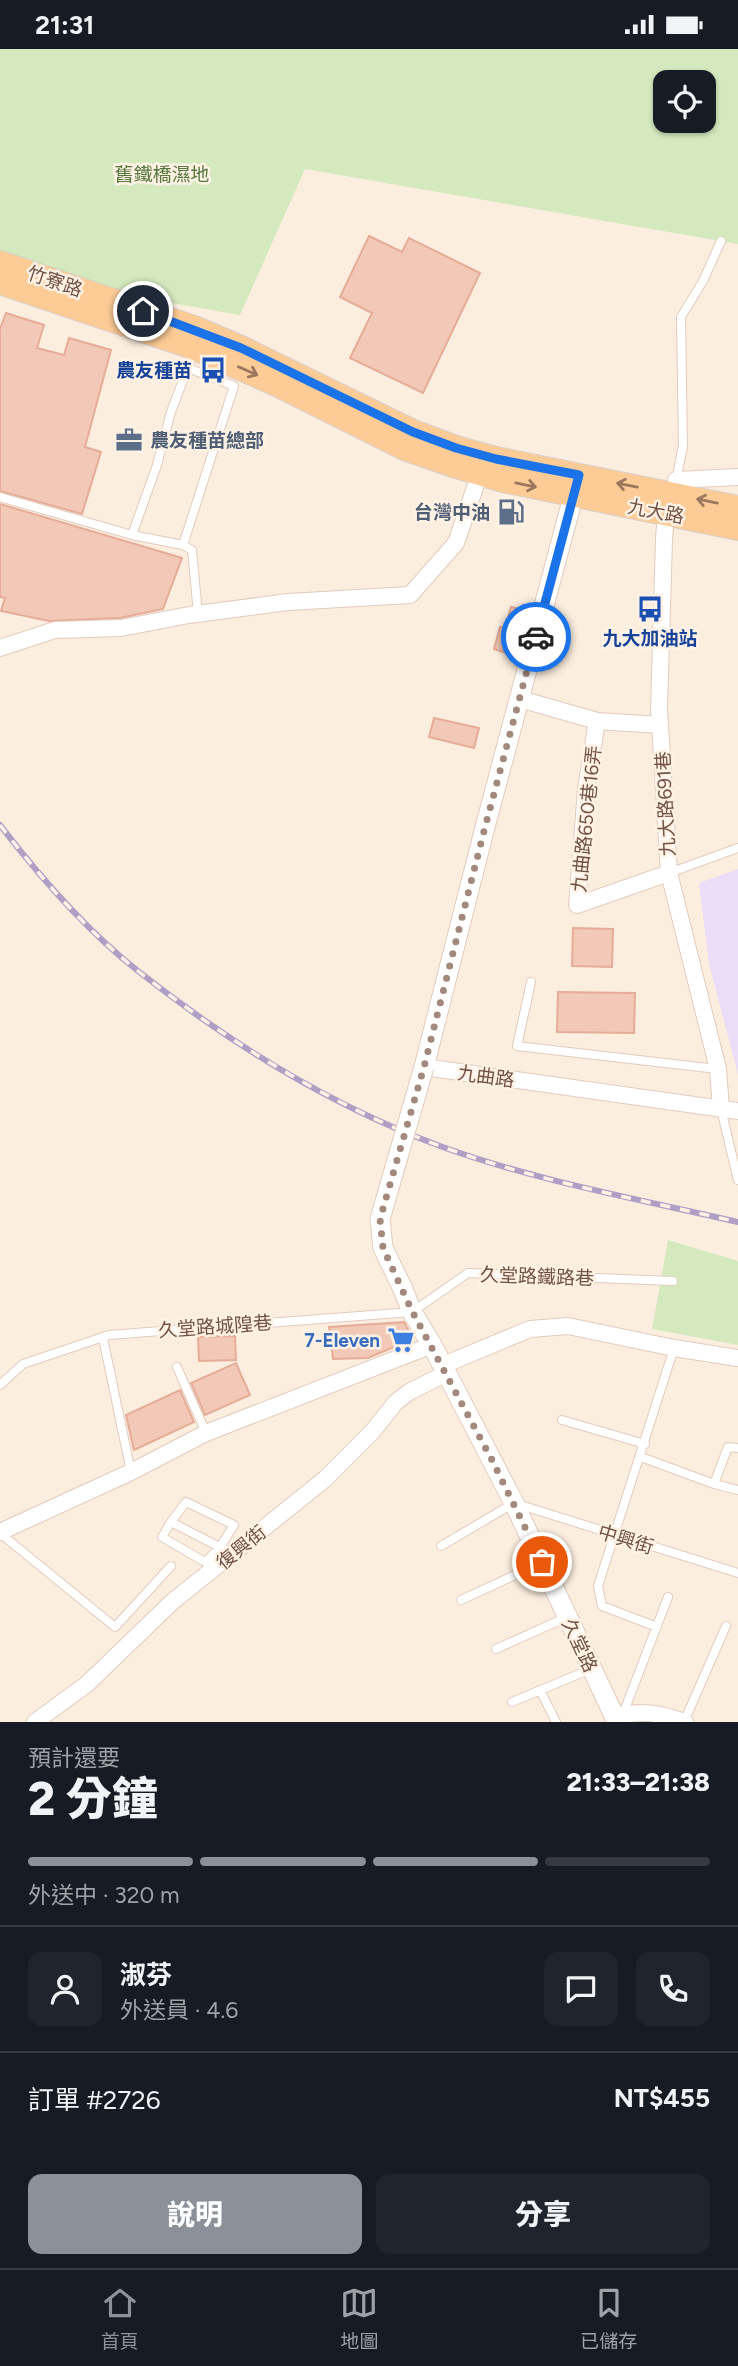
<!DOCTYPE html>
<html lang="zh-TW">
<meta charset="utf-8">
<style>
:root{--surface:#171b24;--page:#20242c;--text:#f1f3f6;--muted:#9ea1a6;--line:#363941;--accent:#8c9099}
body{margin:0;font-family:Figtree,"Noto Sans TC",sans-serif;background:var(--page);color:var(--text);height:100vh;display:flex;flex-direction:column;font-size:26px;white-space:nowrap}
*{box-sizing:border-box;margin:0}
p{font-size:23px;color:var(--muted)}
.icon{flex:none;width:38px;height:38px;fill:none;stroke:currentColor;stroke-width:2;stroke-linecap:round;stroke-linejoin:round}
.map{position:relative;height:1673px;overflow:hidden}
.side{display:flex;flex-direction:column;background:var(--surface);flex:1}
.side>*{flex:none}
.tools{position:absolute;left:653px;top:21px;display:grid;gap:14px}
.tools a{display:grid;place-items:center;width:63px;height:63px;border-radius:14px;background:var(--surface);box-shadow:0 2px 5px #0004;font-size:35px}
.pin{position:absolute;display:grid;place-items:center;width:60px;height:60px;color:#fff;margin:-30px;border:4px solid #fff;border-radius:50%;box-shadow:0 2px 7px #0007}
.courier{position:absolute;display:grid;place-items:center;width:70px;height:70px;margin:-35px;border:5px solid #1a73e8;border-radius:50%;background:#fff;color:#222;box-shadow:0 2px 9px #0007}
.headline em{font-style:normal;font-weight:800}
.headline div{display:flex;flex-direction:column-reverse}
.headline{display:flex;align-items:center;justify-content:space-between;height:119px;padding:0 28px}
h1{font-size:46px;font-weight:800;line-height:52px}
.bar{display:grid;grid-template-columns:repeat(4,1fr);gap:10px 7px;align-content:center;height:84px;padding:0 28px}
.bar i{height:9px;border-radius:5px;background:var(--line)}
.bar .active{background:var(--accent)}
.bar p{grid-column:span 4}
.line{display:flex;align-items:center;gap:18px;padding:0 28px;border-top:2px solid var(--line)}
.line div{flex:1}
.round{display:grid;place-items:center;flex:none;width:74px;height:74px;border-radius:14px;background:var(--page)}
.action{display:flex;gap:14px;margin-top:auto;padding:14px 28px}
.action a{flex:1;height:80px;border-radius:14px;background:var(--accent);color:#fff;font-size:28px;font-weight:800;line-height:80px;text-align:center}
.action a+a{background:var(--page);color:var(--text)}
.status{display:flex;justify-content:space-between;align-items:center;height:49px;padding:0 35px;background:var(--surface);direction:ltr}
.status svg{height:19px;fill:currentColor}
.dock{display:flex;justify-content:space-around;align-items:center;height:98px;border-top:2px solid var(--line);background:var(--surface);font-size:19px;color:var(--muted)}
.dock a{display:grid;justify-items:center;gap:4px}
.dock .active{color:var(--accent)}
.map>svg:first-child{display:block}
</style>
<div class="status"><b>21:31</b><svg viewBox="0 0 49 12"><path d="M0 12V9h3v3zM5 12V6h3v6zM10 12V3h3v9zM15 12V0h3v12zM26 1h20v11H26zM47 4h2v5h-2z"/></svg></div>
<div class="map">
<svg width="738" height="1673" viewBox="0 0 738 1673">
<rect width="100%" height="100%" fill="#fceedf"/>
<path fill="#ebdcf8" d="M738,820V1025L709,915L699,834Z"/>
<path fill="#d4e9be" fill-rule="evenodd" d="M0,0H738V195L305,120L240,266L0,224ZM665,33H704V72H665Z
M668,1191L738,1212V1296L652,1280Z"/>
<path fill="#f2c8b6" stroke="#e5ad97" stroke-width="2" d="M369,187L402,203L409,189L480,224L423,344L350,309L372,264L340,248Z
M6,264L44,276L37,299L64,306L69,289L111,301L85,398L101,403L82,465L0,442V280Z
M0,455L182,509L163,560L120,569L49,572L1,562L5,549L0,548Z
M511,558L525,561L513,606L494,600L500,578L505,579Z
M434,669L479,679L474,699L429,688Z
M573,879L613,880L612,918L572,917Z
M558,943L635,944L634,984L557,983Z
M404,1273L413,1290L368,1309L333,1310L329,1278Z
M235,1287L236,1311L199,1312L198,1288Z
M236,1314L250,1346L205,1366L191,1334Z
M180,1341L194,1373L134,1401L126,1366Z"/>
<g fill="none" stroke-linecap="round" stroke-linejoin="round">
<g stroke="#e2cbbe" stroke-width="10">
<path id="service" d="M676,432L683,397L681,268L703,232L721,192
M0,448L132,486L183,496L234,337L188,319
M132,486L157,416L171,363L194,302
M183,496L192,501L198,565
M669,824L738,799
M531,933L517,997L717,1020
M721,1060L738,1131
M103,1289L131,1423
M177,1318L206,1384
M0,1336L23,1315L109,1286L412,1263L468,1224L673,1232
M562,1371L645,1395
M641,1408L714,1435L738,1441
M714,1435L728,1398L738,1399
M171,1473L186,1453L234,1476L220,1498L205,1513L162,1488L171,1473L233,1505
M0,1484L115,1578L171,1517
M441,1497L514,1454L738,1524
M461,1551L541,1514
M657,1578L602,1557L598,1537L674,1299
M496,1600L567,1568
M540,1641L556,1673
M512,1653L591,1620
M623,1665L668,1548
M684,1673L726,1577"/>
</g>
<g stroke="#e2cbbe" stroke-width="18">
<path id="minor" d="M676,431L738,428
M670,457L666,464L664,490L659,660L669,824L718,1020L721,1060
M0,599L55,581L121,579L189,566L288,553L410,546L456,494L480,424
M520,650L597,672L660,676
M597,672L586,740L577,856L669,824
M424,1018L738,1062
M441,1317L530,1280L568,1277L674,1299L738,1309
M0,1483L131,1423L206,1384L432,1296
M614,1667C644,1662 656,1663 685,1673
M35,1673L87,1635L172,1553L325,1430L372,1383L396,1353L409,1343L447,1324"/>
</g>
<g stroke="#e2cbbe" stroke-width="21">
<path id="tertiary" d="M424,1018L484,782L577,433
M402,1238L412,1263L432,1296L514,1454L617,1673"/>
</g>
<g stroke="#d8cfcb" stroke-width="26">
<path id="primary" d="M0,214L194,279L241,299L413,383L456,399L496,410L738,459
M0,233L190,297L279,336L407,400L453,416L503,431L738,479"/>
</g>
<use href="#service" stroke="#fff" stroke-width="8"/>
<use href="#minor" stroke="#fff" stroke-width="16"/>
<use href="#tertiary" stroke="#fff" stroke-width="19"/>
<use href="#primary" stroke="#fdcc96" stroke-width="24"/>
<g stroke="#af9fc5" stroke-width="6">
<path id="rail" d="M0,776C40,828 86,881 138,922C228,993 332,1057 440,1097C536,1132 638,1150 738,1173"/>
</g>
<use href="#rail" stroke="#fff2e5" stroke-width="3.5" stroke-dasharray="10" stroke-linecap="butt"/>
<g stroke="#e2cbbe" stroke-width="21" stroke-linecap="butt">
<path id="tertiary-bridge" d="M402,1238L383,1199L380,1170L424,1018"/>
</g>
<use href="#tertiary-bridge" stroke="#fff" stroke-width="19"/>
</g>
<defs><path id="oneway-shaft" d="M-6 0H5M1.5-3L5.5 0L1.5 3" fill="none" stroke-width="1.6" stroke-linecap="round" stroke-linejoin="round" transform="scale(1.75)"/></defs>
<g stroke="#9c775f">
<use href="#oneway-shaft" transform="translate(248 322) rotate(24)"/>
<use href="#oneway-shaft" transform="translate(526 436) rotate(12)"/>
<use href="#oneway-shaft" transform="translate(627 436) rotate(-169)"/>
<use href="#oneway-shaft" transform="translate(707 452) rotate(-168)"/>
</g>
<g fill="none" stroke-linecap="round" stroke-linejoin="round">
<path stroke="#a2897c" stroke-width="7" stroke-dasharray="0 12.6" d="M536,588L484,782L424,1018L380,1170L383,1199L412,1262L492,1411L542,1513"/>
<path stroke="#1a73e8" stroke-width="9" d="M143,262L241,299L413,383L456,399L496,410L579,426L536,588"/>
</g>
<defs>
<g id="bus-bare" transform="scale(2.1)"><path d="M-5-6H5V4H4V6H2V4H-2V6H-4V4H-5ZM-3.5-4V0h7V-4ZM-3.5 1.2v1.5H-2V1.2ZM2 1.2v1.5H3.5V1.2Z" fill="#1a4fb4" stroke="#fff2e5" stroke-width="2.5" paint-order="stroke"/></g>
<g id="office-bare" transform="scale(2.1)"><path d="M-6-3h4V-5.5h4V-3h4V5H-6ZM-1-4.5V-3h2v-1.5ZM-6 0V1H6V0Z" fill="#5c6f8a" stroke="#fff2e5" stroke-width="2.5" paint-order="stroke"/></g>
<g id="fuel-bare" transform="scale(2.1)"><path d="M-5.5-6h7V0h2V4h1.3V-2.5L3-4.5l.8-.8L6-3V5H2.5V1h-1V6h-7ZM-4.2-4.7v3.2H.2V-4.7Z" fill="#5c6f8a" stroke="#fff2e5" stroke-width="2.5" paint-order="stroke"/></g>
<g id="supermarket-bare" transform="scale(2.1)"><path d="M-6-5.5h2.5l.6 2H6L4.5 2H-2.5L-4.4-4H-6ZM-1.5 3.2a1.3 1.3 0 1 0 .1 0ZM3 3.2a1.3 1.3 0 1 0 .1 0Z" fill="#3f7fe0" stroke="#fff2e5" stroke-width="2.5" paint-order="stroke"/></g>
</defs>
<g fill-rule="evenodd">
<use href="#bus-bare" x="213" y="321"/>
<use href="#office-bare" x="129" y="391"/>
<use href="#fuel-bare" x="511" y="463"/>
<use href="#bus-bare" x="650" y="560"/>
<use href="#supermarket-bare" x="401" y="1291"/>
</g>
<g text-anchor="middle" stroke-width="5" stroke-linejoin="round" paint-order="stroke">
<g font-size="19" fill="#55783f" stroke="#fff2e5">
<text x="162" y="132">舊鐵橋濕地</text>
</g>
<g font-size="19" fill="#725247" stroke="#fff2e5">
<text transform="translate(55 232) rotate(19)" y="7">竹寮路</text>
<text transform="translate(656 462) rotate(11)" y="7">九大路</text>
<text transform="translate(665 755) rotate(-93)" y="7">九大路691巷</text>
<text transform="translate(586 770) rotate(-84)" y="7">九曲路650巷16弄</text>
<text transform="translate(486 1027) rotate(8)" y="7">九曲路</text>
<text transform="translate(537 1227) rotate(2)" y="7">久堂路鐵路巷</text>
<text transform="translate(215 1277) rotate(-4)" y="7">久堂路城隍巷</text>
<text transform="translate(626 1490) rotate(17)" y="7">中興街</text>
<text transform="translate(241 1498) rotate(-39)" y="7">復興街</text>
<text transform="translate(580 1596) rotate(65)" y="7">久堂路</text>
</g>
<g font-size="19" font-weight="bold" fill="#164399" stroke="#fff2e5" text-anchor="end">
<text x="192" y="328">農友種苗</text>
<text x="650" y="596" text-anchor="middle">九大加油站</text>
</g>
<g font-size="19" font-weight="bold" fill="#4e5e75" stroke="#fff2e5" text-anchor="start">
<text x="150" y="398">農友種苗總部</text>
<text x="490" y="470" text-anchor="end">台灣中油</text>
</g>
<g font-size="19" font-weight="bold" fill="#366cbe" stroke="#fff2e5" text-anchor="end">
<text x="380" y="1298">7-Eleven</text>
</g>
</g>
</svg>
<div class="tools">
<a><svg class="icon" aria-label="locate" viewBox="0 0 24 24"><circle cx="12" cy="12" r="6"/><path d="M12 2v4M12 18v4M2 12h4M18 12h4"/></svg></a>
</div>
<div class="pin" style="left:542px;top:1513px;background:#ea580c"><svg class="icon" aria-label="bag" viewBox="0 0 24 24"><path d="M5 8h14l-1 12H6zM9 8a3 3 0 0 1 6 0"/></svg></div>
<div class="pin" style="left:143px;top:262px;background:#1f2937"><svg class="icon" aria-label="home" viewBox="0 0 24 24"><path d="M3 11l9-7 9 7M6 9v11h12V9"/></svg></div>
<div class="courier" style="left:536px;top:588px"><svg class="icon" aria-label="car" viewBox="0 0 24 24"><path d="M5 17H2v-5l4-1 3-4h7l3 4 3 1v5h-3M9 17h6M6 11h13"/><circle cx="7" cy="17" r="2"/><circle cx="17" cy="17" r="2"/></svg></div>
</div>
<section class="side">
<div class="headline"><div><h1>2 分鐘</h1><p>預計還要</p></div><em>21:33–21:38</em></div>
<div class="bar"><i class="active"></i><i class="active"></i><i class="active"></i><i></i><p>外送中 · 320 m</p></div>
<div class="line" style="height:126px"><a class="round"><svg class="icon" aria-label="person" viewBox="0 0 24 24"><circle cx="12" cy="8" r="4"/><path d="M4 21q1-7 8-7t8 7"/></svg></a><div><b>淑芬</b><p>外送員 · 4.6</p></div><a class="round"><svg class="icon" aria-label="chat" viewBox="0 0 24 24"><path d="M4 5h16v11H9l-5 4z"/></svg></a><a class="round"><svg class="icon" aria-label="phone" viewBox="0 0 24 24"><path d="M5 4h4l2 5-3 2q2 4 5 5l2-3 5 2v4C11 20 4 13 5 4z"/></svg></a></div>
<div class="line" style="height:91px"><div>訂單 #2726</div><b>NT$455</b></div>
<div class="action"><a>說明</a><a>分享</a></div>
</section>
<nav class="dock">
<a class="active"><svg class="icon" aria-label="home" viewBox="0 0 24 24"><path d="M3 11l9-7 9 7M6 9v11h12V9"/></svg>首頁</a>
<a><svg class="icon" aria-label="map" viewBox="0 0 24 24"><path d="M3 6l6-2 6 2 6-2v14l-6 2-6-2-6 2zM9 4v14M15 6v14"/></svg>地圖</a>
<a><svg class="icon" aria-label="saved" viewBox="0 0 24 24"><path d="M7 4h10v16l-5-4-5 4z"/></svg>已儲存</a>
</nav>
